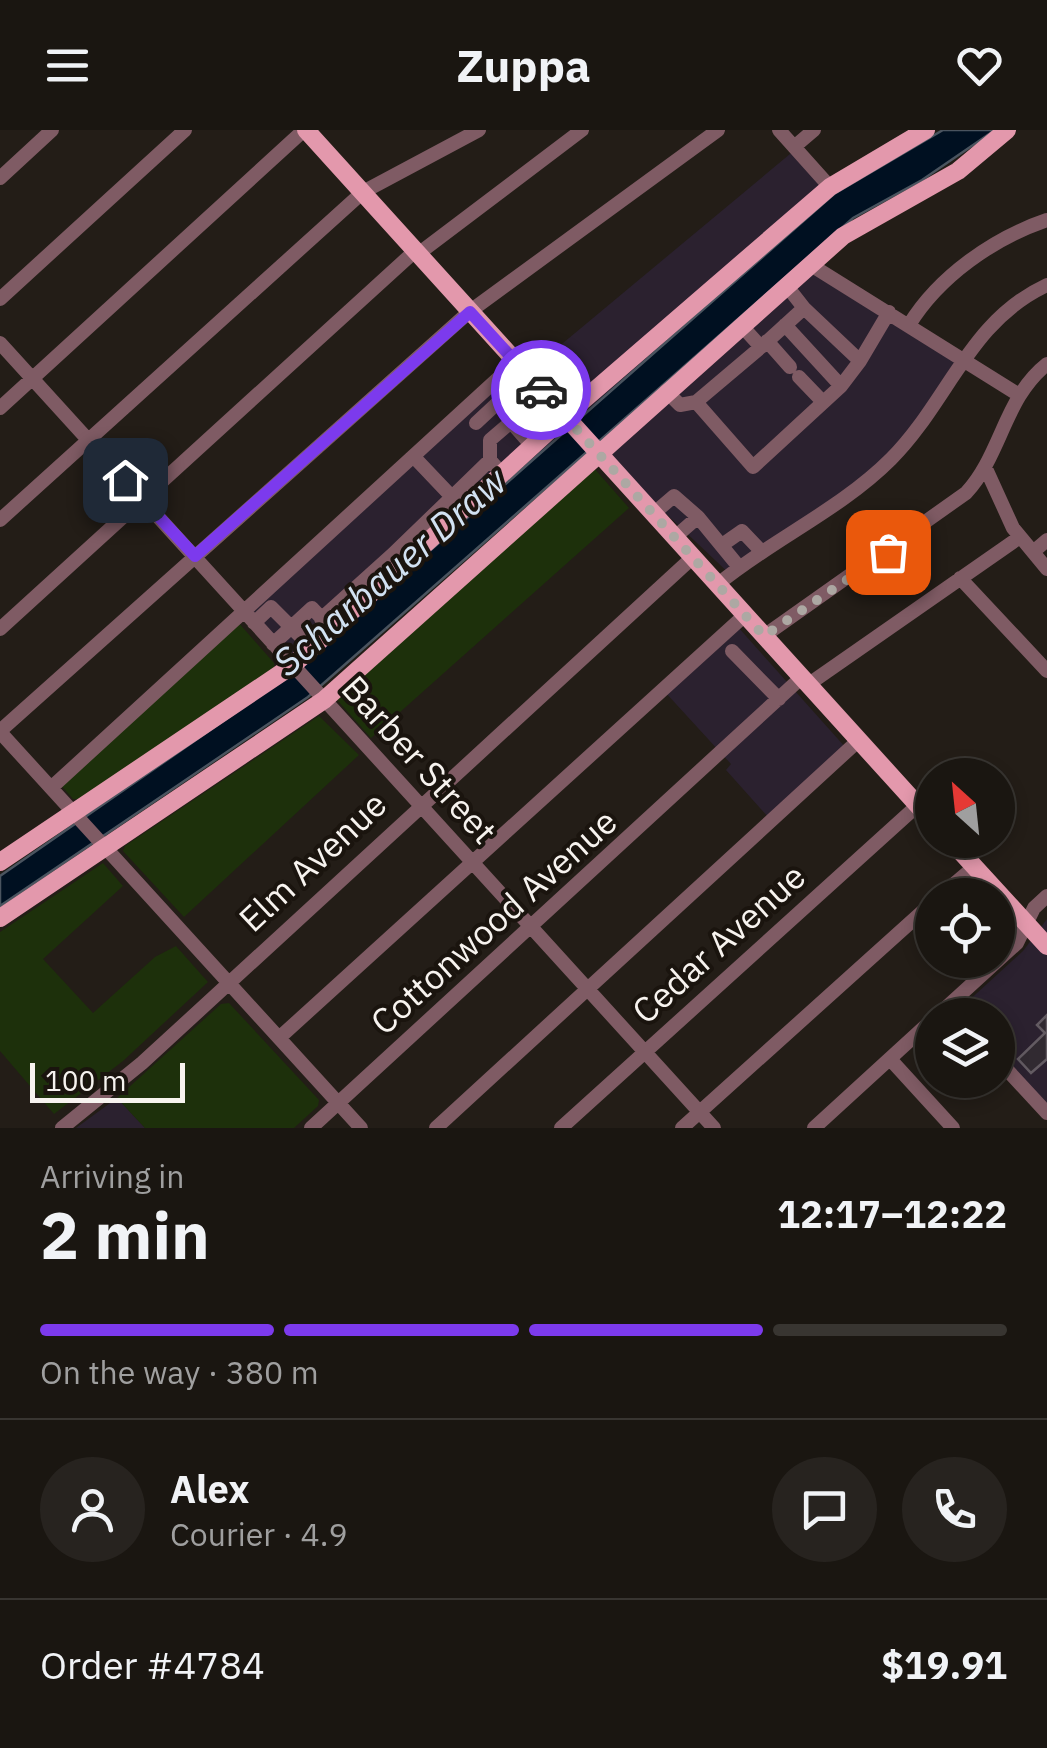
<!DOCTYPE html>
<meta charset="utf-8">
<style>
:root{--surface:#1a1611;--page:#27231f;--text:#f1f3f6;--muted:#9f9f9f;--line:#383531;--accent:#7c3aed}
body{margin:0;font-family:"IBM Plex Sans",sans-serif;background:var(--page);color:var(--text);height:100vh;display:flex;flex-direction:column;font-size:38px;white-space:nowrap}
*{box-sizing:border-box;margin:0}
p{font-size:32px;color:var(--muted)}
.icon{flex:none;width:55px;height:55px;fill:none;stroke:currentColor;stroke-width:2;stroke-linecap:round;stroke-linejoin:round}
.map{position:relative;height:998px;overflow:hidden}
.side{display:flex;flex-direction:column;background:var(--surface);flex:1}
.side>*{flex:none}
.needle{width:65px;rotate:333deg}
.buttons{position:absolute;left:915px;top:628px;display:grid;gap:20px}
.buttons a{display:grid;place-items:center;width:100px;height:100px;border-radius:50%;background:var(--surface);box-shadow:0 5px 15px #0003,0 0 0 2px var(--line);font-size:50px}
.scale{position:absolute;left:30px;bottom:25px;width:155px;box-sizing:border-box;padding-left:10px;border:5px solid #f7f3ef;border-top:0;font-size:28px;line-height:35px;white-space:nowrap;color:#f7f3ef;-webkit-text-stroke:8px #1a140e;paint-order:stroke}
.pin{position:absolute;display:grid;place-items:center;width:85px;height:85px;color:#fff;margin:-42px;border-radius:20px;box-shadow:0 5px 15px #0006}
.courier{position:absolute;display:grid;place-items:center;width:100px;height:100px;margin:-50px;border:8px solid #7c3aed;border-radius:50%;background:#fff;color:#222;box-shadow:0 2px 12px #0007}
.head em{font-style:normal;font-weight:700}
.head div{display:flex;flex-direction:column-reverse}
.head{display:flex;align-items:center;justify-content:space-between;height:170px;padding:0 40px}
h1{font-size:65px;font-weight:700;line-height:75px}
.bar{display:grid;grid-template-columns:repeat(4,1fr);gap:15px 10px;align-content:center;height:120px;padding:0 40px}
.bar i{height:12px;border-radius:8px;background:var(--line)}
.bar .current{background:var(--accent)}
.bar p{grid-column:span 4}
.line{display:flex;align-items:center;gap:25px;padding:0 40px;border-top:2px solid var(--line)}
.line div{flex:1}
.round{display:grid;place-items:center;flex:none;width:105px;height:105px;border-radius:52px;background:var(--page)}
header{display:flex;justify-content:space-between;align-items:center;height:130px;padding:0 40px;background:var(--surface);font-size:45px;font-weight:700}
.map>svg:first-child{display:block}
</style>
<header><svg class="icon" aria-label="menu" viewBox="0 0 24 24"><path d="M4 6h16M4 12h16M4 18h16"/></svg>Zuppa<svg class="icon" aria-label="heart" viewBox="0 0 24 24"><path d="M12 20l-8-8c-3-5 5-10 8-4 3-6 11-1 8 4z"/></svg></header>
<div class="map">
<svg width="1047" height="998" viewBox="0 0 1047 998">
<rect width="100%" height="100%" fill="#231d17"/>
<path fill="#2b212f" d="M796,19L845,73L786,126L964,231L912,314L735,449L584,306L309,551L246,482L519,234L527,243Z
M738,497L846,618L769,688L726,640L731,634L665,562Z
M1047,789V990L998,937V885H953L1023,821Z
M117,968L145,998H76Z"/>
<path fill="#1d300b" d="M593,337L629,378L371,608L338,571L339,562Z
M237,491L274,533V539L80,669H73L59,653Z
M319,586L359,625L184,787L123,721L125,716Z
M103,733L123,756L43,829L93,883L155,827L176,816L208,852L123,931L54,984L0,921V802Z
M229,873L319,970L318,976L294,998H145L117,968L221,874Z"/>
<path fill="#001021" stroke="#4a545f" stroke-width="2.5" d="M943,0H995L922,50L853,88L308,567L0,776V746L288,546L834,64Z"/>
<path fill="#312a31" stroke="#635b62" stroke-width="2.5" d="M1047,885V929L1031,943L1018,929L1045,903L1037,895Z"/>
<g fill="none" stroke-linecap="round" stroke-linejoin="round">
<path stroke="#7f5b64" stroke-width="14" d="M779,0L830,57
M794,17L814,0
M0,48L52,0
M418,124L582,0
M811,135L1019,265
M0,169L185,0
M804,178L860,231L889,182
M741,195L761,217L804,178L786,155
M785,195L841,256L860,231
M909,195C939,146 994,108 1047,90
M767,211L790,237
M0,213L714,998
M761,217L696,272L753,337L841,256
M799,247L823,272
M666,261L680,275L696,272
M0,278L304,0
M511,292L532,316
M476,293L506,265L516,262L521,275L511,292L490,310V330L502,344
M414,327L452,367L490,330
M987,341L1013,398L1047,439
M653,384L674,366L698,387L674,408
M698,387L739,437
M0,390L363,62L479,0
M722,415L742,401L762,422
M1033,422L1047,410
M402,436L392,425L452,367L463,379
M960,448L1047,541
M717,455C771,410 840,380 891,329C948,272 969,191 1047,155
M321,489L392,425
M254,493L271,477L312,518
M0,499L415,121
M764,506L966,363C1002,324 1004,268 1047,234
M273,514L312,478L327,494
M732,521L779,569
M809,554L1020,407
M0,601L469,182L718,0
M0,602L361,998
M52,657L516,232
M941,765L974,737
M938,885L1017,813L1034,778L1047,766
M279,908L745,485
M890,929L953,998
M998,930L1047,983
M62,998L142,933L692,428
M311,998L802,547
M436,998L859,610
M561,998L918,675
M682,998L932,773
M814,998L932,890"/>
<path stroke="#e398ac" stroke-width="18" d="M306,0L932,691
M950,710L1047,816
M0,732L293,535L565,286L830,57L926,0
M0,788L324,570L843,106L958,41L1007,0"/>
</g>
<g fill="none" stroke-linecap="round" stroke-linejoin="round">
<path stroke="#ada8a3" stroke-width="10" stroke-dasharray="0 18" d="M541,260L764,506L888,422"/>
<path stroke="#7c3aed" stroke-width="12" d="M125,350L195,426L470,182L541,260"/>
</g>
<g text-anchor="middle" stroke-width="8" stroke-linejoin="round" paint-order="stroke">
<g font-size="35" fill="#f7f3ef" stroke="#1a140e">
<text transform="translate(419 630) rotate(48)" y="12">Barber Street</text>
<text transform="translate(313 732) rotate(-43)" y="12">Elm Avenue</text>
<text transform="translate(494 792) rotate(-42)" y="12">Cottonwood Avenue</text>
<text transform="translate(719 814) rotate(-42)" y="12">Cedar Avenue</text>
</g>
<g font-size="38" font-style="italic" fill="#d2e2f2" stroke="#1a140e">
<text transform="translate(390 442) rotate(-41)" y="13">Scharbauer Draw</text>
</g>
</g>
</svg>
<div class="buttons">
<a><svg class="needle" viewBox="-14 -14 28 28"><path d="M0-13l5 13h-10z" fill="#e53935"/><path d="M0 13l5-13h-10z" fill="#9f9f9f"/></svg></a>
<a><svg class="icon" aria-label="locate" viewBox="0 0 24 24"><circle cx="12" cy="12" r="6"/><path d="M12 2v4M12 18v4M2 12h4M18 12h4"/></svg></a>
<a><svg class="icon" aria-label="layers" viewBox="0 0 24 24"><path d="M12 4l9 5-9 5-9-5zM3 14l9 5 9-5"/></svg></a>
</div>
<div class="scale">100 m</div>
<div class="pin" style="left:888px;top:422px;background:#ea580c"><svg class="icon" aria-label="bag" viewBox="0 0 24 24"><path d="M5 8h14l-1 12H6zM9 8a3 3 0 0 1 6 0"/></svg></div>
<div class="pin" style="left:125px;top:350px;background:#1f2937"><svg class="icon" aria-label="home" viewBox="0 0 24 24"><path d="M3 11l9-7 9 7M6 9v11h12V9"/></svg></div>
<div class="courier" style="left:541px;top:260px"><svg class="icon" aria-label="car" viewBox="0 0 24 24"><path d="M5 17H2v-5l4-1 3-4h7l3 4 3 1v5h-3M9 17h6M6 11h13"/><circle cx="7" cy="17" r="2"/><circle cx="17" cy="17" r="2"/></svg></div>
</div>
<section class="side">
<div class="head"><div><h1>2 min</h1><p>Arriving in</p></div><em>12:17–12:22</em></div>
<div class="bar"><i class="current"></i><i class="current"></i><i class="current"></i><i></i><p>On the way · 380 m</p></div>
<div class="line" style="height:180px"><a class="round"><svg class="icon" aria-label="person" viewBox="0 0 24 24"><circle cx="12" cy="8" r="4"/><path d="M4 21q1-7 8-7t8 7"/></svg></a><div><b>Alex</b><p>Courier · 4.9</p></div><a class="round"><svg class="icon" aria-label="chat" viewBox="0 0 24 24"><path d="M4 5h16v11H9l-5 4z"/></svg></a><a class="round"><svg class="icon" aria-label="phone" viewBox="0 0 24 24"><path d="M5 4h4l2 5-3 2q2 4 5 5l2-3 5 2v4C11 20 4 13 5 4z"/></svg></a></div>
<div class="line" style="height:130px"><div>Order #4784</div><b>$19.91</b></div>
</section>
